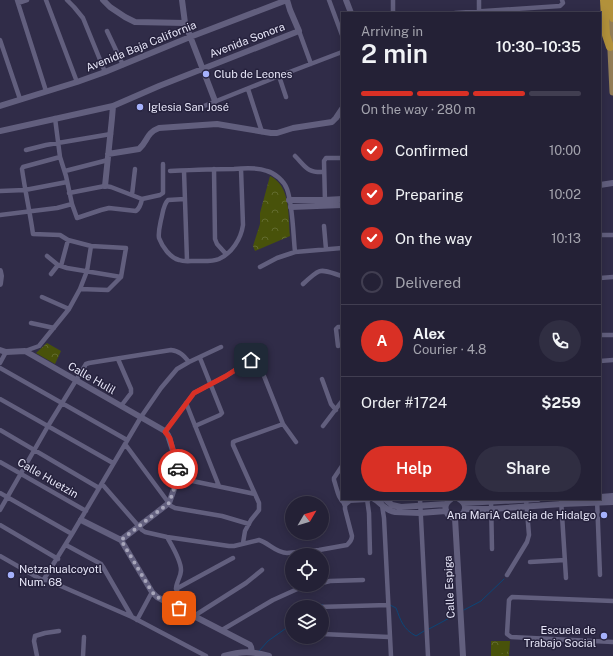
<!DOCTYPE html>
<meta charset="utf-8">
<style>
:root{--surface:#242136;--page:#302e42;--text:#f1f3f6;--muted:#a3a3ad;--line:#413e51;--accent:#d93025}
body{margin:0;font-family:"Public Sans",sans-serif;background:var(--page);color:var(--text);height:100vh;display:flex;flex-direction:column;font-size:15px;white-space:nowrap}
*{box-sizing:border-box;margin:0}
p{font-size:13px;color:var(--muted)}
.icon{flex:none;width:22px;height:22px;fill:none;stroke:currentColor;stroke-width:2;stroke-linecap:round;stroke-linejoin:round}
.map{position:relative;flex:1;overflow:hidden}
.sheet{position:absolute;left:341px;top:12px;width:260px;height:488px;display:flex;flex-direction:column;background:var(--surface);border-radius:0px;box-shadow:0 2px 10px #0003,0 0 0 1px var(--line)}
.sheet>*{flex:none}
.needle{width:26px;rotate:52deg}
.buttons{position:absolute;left:285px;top:496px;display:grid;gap:8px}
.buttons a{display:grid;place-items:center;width:44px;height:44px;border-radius:50%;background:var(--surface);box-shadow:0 2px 10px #0003,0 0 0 1px var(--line);font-size:20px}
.pin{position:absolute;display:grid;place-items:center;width:34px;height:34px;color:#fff;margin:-17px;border-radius:8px;box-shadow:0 2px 6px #0006}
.courier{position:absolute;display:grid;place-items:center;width:40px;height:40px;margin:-20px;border:3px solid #d93025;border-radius:50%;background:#fff;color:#222;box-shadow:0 1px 5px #0007}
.summary em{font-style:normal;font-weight:600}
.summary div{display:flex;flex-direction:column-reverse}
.summary{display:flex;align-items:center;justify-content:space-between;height:68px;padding:0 20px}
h1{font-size:26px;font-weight:600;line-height:30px}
.bar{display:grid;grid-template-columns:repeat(4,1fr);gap:6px 4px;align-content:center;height:48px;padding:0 20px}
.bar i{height:5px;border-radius:3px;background:var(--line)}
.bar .selected{background:var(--accent)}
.bar p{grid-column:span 4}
.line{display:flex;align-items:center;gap:10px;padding:0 20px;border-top:1px solid var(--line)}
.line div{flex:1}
.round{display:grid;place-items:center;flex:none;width:42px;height:42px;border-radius:21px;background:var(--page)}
ol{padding:0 20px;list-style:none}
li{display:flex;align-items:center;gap:12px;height:44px}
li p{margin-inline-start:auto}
li .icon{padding:4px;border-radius:50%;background:var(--accent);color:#fff;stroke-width:4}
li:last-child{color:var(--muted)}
li i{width:22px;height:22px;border:2px solid var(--line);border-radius:50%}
.button{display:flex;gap:8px;margin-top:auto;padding:8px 20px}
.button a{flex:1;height:46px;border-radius:24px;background:var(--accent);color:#fff;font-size:16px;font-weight:600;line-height:46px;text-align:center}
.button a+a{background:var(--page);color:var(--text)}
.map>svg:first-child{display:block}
</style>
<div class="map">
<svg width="613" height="656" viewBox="0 0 613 656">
<defs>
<pattern id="park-crowns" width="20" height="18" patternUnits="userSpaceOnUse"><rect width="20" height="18" fill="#48520a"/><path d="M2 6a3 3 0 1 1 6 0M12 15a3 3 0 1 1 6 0" fill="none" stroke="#626b2e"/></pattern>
</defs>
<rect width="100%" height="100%" fill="#302c48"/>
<path fill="url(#park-crowns)" d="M270,176C291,186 288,216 290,236L255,251L253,246L260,224V213Z
M47,343L61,351L55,364L36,353Z
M491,641H510L509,656H491Z"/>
<path fill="#48520a" d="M493,645H507V653H493Z"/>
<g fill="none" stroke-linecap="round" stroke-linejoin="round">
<path stroke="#0b4678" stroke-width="1" d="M390,605L396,608C401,621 403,629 416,636L424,631
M303,607C308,599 316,603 323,605
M464,610L481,601L504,579
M429,629L455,615
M259,651L268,641L292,624"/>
<path stroke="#625f7e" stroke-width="4.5" d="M17,0L46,91
M46,0L77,82
M67,0L74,7L83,18L105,72
M329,0L342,35
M393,0V13
M479,0V11
M18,3L27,0
M455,13L560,6L563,3L562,0
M107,31L123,65
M299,31L311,64
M0,40L20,99
M279,76L286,97
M248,89L262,132
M194,110L279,76L342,52
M55,118L60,157L66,176L72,204L77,218L101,210L109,208L136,211C140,208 141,204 142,199
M26,150L46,145L111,134
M295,156C306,167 307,173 324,172
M60,157L23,167L22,169C25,191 30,212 33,234L60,235L68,240L91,246L126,248L121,277L108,290L80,289
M214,169L215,239L217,244L226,254
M65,171L108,160
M170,171C191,170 212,169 234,169C244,168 257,167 267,171C275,173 284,181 287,189C293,206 293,233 295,252
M184,171L187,260
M0,191L25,190L67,182
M69,193L105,186L111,187L142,199L160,195L163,193V164
M132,195L135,169
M185,199L168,200C163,205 163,213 161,220C160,225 158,232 159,238C162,246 170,258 179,260C184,262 190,261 194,261C202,261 212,262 219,259C232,253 241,239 243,225L241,169
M325,202L324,161L326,158H342
M0,215L57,208L72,204
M324,226L326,249
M600,235H613
M47,256L58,265L67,268L121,277
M61,266L68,240
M260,267L277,258L295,252L342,248
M51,274L58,265
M600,278L613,277
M303,284C321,267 319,269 342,276
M42,297L69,309
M31,323L54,328
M600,335H613
M338,346L336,329L338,327H342
M25,351L39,346L69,309L80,289L87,271L91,246
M118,359L131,389V393L121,406
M600,361L613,360
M0,363L6,352
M0,368L127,440
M322,379L331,404L336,410
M0,399L113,463
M186,403L219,486
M195,426L220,415L222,413L200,358
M323,426L342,401
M0,430L99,488
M165,431L194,393L226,376L251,360L255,359L258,361L283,424L296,442
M125,444L171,506L175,508L222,516L249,524
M0,462L86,511
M178,478L255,494
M102,484L142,530L145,532L167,537L229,546H234L259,540C269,543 276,553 287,553L319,550L347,545C350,542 352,540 352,536L345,509V504C338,499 337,489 334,480V478L342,466
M0,493L72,534
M367,499L369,513L370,553
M381,499L384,518L391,656
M420,499L428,656
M491,499L492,549
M561,499L566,578
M597,499L600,575
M0,510L48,426L86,364L89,363L171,350C180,351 184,356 189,362
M0,525L58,559
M167,537C172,546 181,560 181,570C181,577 176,582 176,589L190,614
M243,543L245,531L251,520L259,510V503L233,445V442L235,441L283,424
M66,545L101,564L103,567L132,617
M0,556L42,580H47L132,617L206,656
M530,562L565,560
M507,575L527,542L529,535L526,499
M44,579L72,534L141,417L161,388L177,369L189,362L221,347
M322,583L330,581L363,580
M176,589L233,558
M613,601L512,597L509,600L507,634L511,637L613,642
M318,607L388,605
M194,616L246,583L262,570
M137,620L152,592
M222,630L273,600L304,586L310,585
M322,634L389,637
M37,656L34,641L35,636L45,633L59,631
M83,656L84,637"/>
<path stroke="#625f7e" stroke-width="6" d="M103,0L110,7L125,17L135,22L185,23
M182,0L185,23L215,101
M346,0L351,13
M0,106L77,82L105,72L190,37L287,0
M0,131L113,106L159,86L299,31L290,10L287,0
M108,154L139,149C148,141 146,133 159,128L217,124L271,133H277L293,128L332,122L336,118L342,109
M600,185L613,183
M105,186L112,118L113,106
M289,200H325L342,199
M291,207L342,205
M0,271L1,276L0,284
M0,350L6,352L25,351L165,431L168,435L178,466V478L169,503L121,540
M600,497L613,496
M374,499C381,503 386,511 395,512L420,513L446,511
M385,499L392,505L401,507L446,504
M451,499C447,502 444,505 446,510C450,528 477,510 459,499
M464,503L538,499
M345,504L350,500L368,499
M465,509H491L562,504L613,502
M455,518L463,656
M81,520L121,540L152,592L157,597L250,645L251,647L252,652
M224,656C241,651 252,651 269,656"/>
<path stroke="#927d56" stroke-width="7" d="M609,10L613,92"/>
<path stroke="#b2913b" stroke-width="8" d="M604,0L606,35L610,47
M612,0L613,18"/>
</g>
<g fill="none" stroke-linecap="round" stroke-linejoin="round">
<path stroke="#a7a5ba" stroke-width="4" stroke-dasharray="0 7.2" d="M178,469V478L169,503L121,540L152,592L157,597L179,608"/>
<path stroke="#d93025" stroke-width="5" d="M178,469L170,438L165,432L194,393L226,376L251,360"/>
</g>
<g fill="#a5b1fc" stroke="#26223d" stroke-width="1.5">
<circle cx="206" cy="74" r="4"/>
<circle cx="140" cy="107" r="4"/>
<circle cx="604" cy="515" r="4"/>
<circle cx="11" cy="575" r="4"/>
<circle cx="604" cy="636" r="4"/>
</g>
<g text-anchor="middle" stroke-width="3" stroke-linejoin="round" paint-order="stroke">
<g font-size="11" fill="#e7e6f8" stroke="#26223d">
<text transform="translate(247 40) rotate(-21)" y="4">Avenida Sonora</text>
<text transform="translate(141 46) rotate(-22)" y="4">Avenida Baja California</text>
<text transform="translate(92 378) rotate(30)" y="4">Calle Hulil</text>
<text transform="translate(48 478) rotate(30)" y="4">Calle Huetzin</text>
<text transform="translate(449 587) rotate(-93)" y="4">Calle Espiga</text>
</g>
<g font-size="11" fill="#e7e6f8" stroke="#26223d" text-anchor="start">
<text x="214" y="78">Club de Leones</text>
<text x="148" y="111">Iglesia San José</text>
<text x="596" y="519" text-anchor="end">Ana MariA Calleja de Hidalgo</text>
<text x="19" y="573">Netzahualcoyotl<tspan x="19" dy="13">Num. 68</tspan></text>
<text x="596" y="634" text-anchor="end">Escuela de<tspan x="596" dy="13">Trabajo Social</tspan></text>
</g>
</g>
</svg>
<div class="buttons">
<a><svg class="needle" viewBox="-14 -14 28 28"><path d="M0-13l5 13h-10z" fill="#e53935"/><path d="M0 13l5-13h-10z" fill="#a3a3ad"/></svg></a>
<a><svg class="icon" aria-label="locate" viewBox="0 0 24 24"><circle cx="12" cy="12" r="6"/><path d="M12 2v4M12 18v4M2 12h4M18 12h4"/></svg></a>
<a><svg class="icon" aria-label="layers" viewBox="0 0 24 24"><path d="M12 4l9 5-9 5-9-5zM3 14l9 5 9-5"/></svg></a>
</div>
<div class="pin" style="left:179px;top:608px;background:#ea580c"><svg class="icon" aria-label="bag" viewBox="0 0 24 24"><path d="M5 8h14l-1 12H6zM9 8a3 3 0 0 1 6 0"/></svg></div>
<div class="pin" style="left:251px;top:360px;background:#1f2937"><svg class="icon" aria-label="home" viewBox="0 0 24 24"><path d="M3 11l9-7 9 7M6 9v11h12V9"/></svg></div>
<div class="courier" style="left:178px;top:469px"><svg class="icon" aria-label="car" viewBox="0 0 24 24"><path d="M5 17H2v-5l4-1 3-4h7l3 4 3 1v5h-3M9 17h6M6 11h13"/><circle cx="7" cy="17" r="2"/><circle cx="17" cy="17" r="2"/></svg></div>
<section class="sheet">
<div class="summary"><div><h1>2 min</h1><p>Arriving in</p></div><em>10:30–10:35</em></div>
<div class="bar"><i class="selected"></i><i class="selected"></i><i class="selected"></i><i></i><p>On the way · 280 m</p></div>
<ol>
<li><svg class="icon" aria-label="check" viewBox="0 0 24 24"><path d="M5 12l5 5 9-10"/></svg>Confirmed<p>10:00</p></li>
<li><svg class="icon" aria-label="check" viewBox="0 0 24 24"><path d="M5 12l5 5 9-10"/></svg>Preparing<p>10:02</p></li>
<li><svg class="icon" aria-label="check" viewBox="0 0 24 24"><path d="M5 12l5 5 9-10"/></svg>On the way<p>10:13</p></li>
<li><i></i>Delivered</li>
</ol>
<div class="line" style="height:72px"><b class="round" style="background:var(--accent);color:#fff">A</b><div><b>Alex</b><p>Courier · 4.8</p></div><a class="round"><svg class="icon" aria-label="phone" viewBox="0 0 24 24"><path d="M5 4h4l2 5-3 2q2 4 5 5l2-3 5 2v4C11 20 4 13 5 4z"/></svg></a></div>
<div class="line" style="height:52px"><div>Order #1724</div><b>$259</b></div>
<div class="button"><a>Help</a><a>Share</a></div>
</section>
</div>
